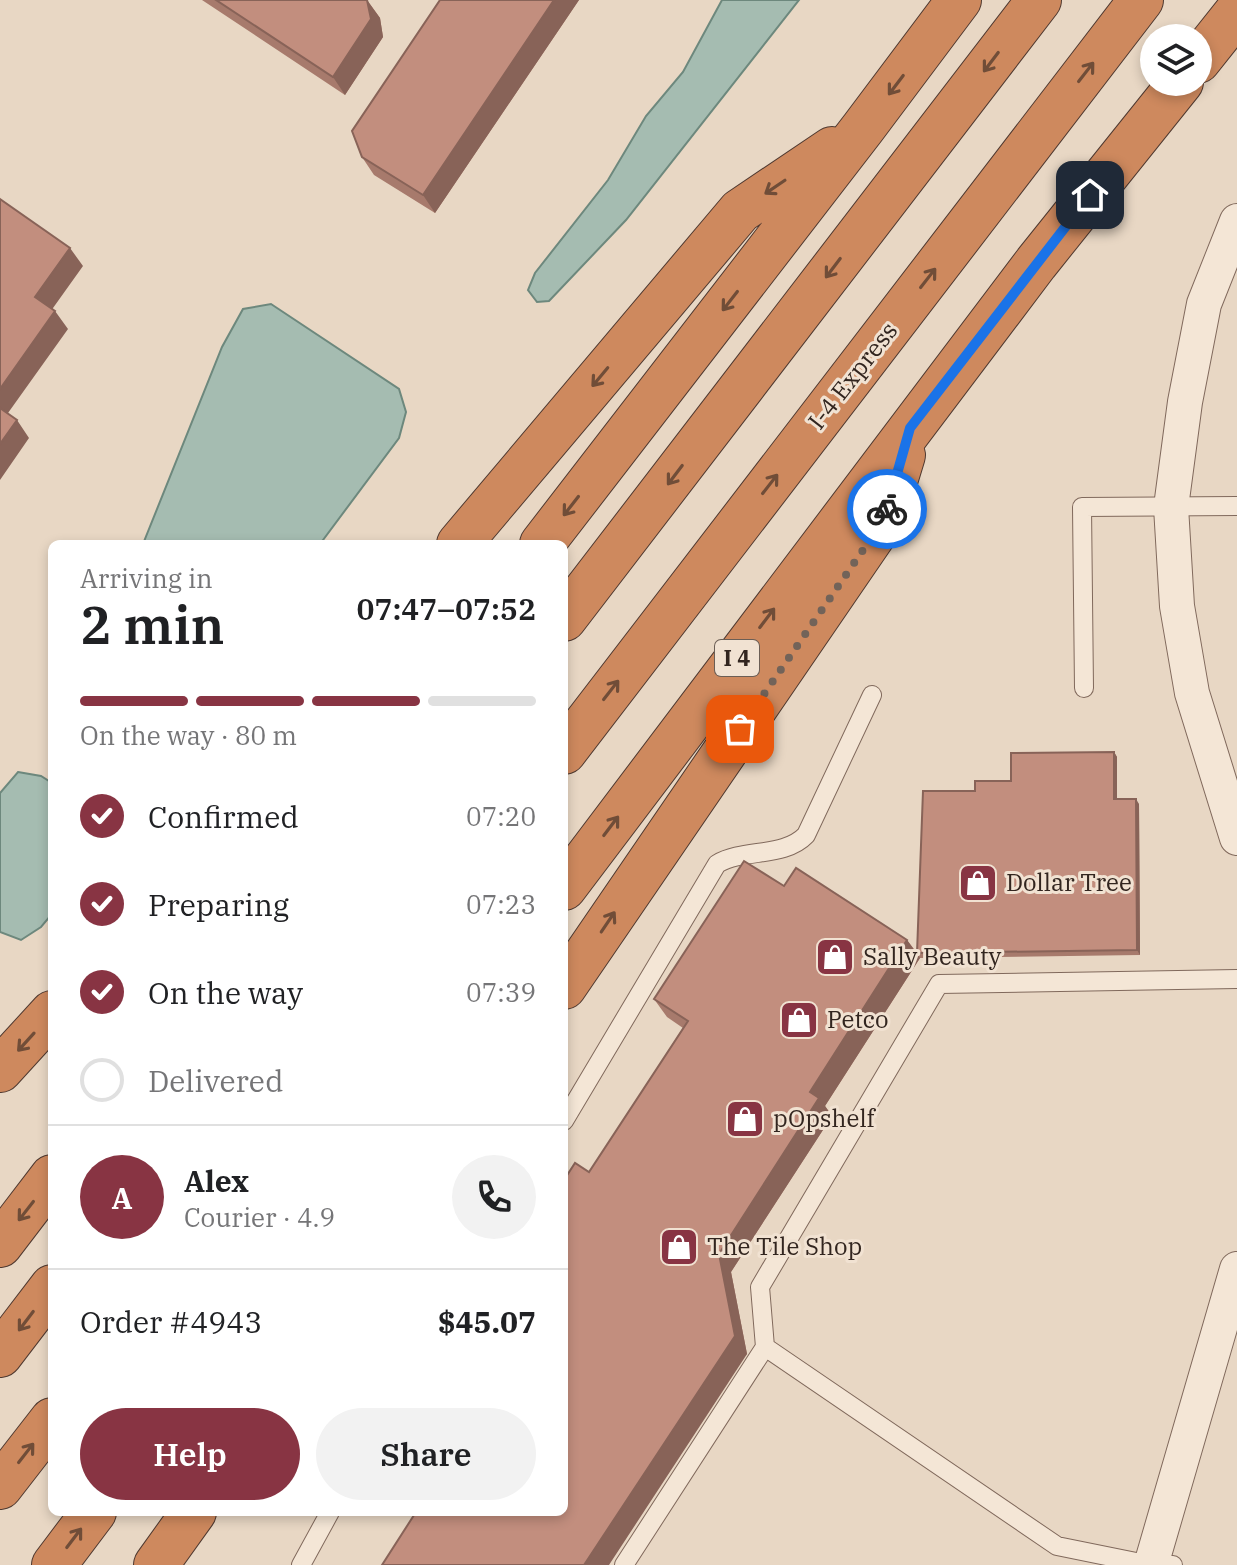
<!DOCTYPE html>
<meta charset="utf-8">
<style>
:root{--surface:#fff;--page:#f2f2f2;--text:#202124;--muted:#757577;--line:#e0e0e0;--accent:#883443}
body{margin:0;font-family:"IBM Plex Serif",serif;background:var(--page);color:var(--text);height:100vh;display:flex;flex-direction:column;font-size:30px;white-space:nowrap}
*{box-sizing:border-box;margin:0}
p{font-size:26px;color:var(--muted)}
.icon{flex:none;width:44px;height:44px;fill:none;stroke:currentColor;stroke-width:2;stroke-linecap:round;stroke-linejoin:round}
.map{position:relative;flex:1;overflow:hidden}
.side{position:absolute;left:48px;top:540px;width:520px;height:976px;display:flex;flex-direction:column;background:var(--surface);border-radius:12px;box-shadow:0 4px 12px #0003}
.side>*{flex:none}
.fabs{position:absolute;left:1140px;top:24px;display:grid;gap:16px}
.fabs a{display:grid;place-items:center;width:72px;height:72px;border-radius:50%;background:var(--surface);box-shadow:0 4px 12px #0003;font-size:40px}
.pin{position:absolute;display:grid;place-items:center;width:68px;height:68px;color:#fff;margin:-34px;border-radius:16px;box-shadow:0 4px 12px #0006}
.courier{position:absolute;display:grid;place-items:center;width:80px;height:80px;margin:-40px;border:6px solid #1a73e8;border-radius:50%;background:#fff;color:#222;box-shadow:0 2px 10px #0007}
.headline em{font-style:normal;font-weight:600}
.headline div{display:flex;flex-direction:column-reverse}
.headline{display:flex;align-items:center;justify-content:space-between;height:136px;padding:0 32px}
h1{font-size:52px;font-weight:600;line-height:60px}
.bar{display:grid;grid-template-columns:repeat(4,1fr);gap:12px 8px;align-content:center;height:96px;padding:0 32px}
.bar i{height:10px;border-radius:6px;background:var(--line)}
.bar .current{background:var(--accent)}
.bar p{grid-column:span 4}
.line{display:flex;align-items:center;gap:20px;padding:0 32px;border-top:2px solid var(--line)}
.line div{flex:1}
.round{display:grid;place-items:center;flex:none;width:84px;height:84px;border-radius:42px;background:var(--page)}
ol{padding:0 32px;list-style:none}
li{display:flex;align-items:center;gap:24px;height:88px}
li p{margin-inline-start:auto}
li .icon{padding:8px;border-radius:50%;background:var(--accent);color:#fff;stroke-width:4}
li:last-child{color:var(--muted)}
li i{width:44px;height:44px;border:4px solid var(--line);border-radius:50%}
.button{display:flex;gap:16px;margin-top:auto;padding:16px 32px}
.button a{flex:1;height:92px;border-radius:48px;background:var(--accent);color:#fff;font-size:32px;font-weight:600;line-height:92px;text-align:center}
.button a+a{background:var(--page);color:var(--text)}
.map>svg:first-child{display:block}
</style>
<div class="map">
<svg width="1237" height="1565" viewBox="0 0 1237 1565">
<rect width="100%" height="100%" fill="#e8d7c4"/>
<path fill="#a5bcb1" stroke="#6d887d" stroke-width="2" d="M722,0H799L626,220L549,301L537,302L528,290L535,273L608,180L646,116L683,72Z
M271,304L399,389L406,412L399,438L320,544H143L222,347L243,309Z
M18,772L41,776L52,783V914L41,927L21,940L0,932V793Z"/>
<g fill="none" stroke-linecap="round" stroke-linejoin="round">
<g stroke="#80695c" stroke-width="20">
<path id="service" d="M1084,688L1082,507L1237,506
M564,1121L717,864C744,848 784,858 806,835L872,695
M765,1347L1057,1546L1151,1565H1173
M301,1565L330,1512
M624,1565L765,1347L760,1287L939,984L1237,979"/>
</g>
<g stroke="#80695c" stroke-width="36">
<path id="minor" d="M1237,221L1204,304L1185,402L1171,507L1177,606L1192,693L1237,838
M1151,1565L1237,1269"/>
</g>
<g stroke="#4f3930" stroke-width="46">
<path id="motorway" d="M1198,61L1237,12
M459,544L740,211L832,149
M542,544L863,128L959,0
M564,619L1039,0
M564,752L1141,0
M564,888L1036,263L1181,82
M564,987L883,521L903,455
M0,1070L52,1013
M0,1245L52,1177
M0,1355L52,1287
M0,1487L52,1420
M54,1565L94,1512
M156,1565L194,1512"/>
</g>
<use href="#service" stroke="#f4e6d6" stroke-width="18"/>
<use href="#minor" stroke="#f4e6d6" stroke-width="34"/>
<use href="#motorway" stroke="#ce895e" stroke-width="44"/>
</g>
<path fill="#a77a6c" d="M202,0H367L380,18L383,37L345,95Z
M440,0H579L435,213L374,175L362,157Z
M1114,752L1117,757V799L1139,804L1140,955L920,958L825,1106L832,1116L731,1272L747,1354L564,1512L589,1172L683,1028L667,1017L654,999L784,886L907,940L917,953L975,791Z"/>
<path fill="#886358" d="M367,0L380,18L383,37L345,95L333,77Z
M554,0H579L435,213L423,195Z
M70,248L83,266L48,315L35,297Z
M55,311L68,329L3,420L0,415V389Z
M17,420L29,438L0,480V444Z
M1114,752L1117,757V804L1114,799Z
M1136,799L1139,804L1140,955L1137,950Z
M907,940L920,958L825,1106L832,1116L731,1272L747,1354L609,1565H584L719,1254L810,1092Z"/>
<path fill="#c28e7e" stroke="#886358" stroke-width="2" d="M216,0H367L371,19L333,77Z
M440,0H554L423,195L362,157L352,131Z
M0,199L70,248L35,297L55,311L0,389Z
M0,408L17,420L0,444Z
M1114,752V799H1136L1137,950L917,953L923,791H975V781H1011V753Z
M744,861L784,886L796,868L907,940L810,1092L819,1098L719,1254L735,1336L584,1565H382L416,1512H564V1180L575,1163L589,1172L688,1021L654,999Z"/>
<defs><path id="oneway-shaft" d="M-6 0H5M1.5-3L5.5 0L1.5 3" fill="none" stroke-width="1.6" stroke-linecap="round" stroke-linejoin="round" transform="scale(2)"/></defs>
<g stroke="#704d38">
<use href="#oneway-shaft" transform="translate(991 62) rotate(127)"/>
<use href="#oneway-shaft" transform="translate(1086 72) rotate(-52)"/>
<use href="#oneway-shaft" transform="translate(896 85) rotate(127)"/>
<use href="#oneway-shaft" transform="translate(775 187) rotate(146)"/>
<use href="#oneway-shaft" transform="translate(833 268) rotate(127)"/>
<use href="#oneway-shaft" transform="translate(928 278) rotate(-52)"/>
<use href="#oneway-shaft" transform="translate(730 301) rotate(128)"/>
<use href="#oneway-shaft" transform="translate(600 377) rotate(130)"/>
<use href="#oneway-shaft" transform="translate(675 475) rotate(127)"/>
<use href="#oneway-shaft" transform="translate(770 484) rotate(-52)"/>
<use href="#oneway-shaft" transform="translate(571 506) rotate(128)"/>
<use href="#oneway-shaft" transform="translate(767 618) rotate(-53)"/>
<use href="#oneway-shaft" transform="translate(611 690) rotate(-52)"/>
<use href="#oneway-shaft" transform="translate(611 826) rotate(-53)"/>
<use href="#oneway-shaft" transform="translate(608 922) rotate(-56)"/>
<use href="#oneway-shaft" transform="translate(26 1042) rotate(132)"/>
<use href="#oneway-shaft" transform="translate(26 1211) rotate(128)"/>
<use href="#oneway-shaft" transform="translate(26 1321) rotate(127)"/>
<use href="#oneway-shaft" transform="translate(26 1453) rotate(-52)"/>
<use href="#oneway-shaft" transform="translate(74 1538) rotate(-53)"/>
</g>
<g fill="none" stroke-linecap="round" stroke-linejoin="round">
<path stroke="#726359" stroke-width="8" stroke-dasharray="0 14.4" d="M740,729L883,521L887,509"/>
<path stroke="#1a73e8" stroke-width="10" d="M887,509L910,428L1090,195"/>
</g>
<defs>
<g id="shop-square" transform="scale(2)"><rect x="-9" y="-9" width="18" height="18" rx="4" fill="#883443" stroke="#f1e2d2"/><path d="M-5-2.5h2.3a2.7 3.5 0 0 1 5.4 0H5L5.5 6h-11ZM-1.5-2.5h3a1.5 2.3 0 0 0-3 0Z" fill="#fff"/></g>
</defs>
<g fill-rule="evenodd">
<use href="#shop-square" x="978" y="883"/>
<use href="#shop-square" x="835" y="957"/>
<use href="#shop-square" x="799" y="1020"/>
<use href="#shop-square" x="745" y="1119"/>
<use href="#shop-square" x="679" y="1247"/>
</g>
<g text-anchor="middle" stroke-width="6" stroke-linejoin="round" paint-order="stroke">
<rect fill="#f1e2d2" stroke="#6b5e55" stroke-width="2" x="715" y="640" width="44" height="36" rx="6"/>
<g font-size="22" font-weight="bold" fill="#32251f">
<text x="737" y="666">I 4</text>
</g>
<g font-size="24" fill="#32251f" stroke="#f1e2d2">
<text transform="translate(853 376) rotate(-52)" y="8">I-4 Express</text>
</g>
<g font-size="24" fill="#32251f" stroke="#f1e2d2" text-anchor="start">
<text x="1006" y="891">Dollar Tree</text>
<text x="863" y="965">Sally Beauty</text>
<text x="827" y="1028">Petco</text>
<text x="773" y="1127">pOpshelf</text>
<text x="707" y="1255">The Tile Shop</text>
</g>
</g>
</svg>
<div class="fabs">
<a><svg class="icon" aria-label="layers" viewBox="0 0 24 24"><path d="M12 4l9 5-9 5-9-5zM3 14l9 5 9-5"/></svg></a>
</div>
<div class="pin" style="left:740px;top:729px;background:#ea580c"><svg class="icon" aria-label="bag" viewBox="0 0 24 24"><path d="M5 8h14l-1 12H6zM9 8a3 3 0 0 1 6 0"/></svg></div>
<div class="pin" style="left:1090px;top:195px;background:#1f2937"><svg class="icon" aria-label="home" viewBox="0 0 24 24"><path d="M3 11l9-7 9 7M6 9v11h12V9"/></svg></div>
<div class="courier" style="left:887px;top:509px"><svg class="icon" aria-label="bike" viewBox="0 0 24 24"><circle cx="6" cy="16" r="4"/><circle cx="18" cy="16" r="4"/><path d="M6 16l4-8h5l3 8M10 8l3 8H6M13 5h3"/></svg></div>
<section class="side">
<div class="headline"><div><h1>2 min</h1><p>Arriving in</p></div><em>07:47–07:52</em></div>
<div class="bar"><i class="current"></i><i class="current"></i><i class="current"></i><i></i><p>On the way · 80 m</p></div>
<ol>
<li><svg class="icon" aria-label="check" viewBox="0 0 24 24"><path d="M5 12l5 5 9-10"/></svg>Confirmed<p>07:20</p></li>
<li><svg class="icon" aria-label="check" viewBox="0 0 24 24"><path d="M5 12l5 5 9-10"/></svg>Preparing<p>07:23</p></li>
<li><svg class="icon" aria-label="check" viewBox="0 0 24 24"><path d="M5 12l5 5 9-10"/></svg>On the way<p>07:39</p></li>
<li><i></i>Delivered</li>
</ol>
<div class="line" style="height:144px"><b class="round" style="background:var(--accent);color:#fff">A</b><div><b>Alex</b><p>Courier · 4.9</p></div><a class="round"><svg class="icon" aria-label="phone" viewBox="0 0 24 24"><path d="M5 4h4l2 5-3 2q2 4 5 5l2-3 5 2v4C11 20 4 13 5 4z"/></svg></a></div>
<div class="line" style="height:104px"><div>Order #4943</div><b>$45.07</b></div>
<div class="button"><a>Help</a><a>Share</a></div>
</section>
</div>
